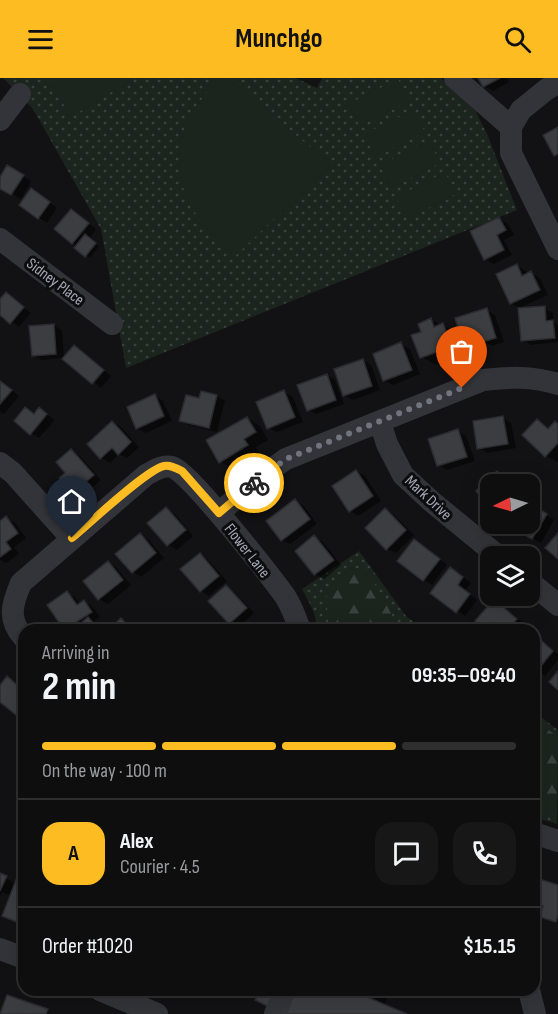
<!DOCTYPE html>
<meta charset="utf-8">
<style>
:root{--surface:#0e0e0f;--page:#171718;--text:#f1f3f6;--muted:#9b9c9e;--line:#2e2e2f;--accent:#fdbd22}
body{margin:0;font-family:"Sofia Sans Condensed",sans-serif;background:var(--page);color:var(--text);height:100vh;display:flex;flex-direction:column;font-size:22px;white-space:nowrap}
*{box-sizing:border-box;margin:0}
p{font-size:20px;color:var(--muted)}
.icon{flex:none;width:33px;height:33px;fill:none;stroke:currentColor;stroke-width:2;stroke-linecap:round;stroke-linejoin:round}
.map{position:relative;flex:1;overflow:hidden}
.panel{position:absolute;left:18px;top:546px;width:522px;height:372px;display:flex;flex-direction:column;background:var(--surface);border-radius:18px;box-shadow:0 6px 24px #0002,0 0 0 2px var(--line)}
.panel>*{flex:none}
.needle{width:39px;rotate:265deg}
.buttons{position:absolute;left:480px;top:396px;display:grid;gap:12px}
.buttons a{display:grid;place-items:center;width:60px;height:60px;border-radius:12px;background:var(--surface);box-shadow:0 6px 24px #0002,0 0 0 2px var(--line);font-size:30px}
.pin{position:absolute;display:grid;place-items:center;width:51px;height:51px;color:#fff;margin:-62px -26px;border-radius:50% 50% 50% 0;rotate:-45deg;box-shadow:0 0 6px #0007}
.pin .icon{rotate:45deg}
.courier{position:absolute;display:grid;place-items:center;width:60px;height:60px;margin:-30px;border:4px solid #fdbd22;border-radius:50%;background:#fff;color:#222;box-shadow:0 2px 8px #0007}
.headline em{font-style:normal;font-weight:700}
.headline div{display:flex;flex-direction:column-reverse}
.headline{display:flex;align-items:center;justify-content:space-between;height:102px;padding:0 24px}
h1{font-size:39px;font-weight:700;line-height:45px}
.bar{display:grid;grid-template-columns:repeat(4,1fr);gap:9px 6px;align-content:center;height:72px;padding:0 24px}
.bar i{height:8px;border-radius:4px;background:var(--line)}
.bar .selected{background:var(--accent)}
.bar p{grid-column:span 4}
.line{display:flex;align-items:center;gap:15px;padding:0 24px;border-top:2px solid var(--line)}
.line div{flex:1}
.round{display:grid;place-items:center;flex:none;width:63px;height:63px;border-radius:18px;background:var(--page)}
header{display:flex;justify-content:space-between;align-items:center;height:78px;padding:0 24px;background:var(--accent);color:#111;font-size:27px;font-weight:700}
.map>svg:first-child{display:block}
</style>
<header><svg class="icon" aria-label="menu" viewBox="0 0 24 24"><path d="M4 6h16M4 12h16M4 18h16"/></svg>Munchgo<svg class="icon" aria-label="search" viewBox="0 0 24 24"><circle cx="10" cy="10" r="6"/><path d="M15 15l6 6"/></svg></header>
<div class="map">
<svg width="558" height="936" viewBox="0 0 558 936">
<defs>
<pattern id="grass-dots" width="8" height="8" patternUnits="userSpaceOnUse" patternTransform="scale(1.5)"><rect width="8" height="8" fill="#1c241e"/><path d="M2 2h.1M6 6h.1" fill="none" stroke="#3a413c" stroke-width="1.8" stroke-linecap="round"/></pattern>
<pattern id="forest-firs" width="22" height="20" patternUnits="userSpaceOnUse" patternTransform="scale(1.5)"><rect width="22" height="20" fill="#1c241e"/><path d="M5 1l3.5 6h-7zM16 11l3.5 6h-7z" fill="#3a413c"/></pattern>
</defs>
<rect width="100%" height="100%" fill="#121214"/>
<path fill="url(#grass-dots)" d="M3,0H296L317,10L322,0H441L475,32L487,56L517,132L126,290L101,151L33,31Z
M359,473L406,538L424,552H319L312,530L302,511Z
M534,634L558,652L557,746L534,739Z"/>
<path fill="url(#forest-firs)" d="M350,490H366L400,552H329L326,519Z
M534,641L558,659L557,736L540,737L534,734V703L540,692L541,675L534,665Z"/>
<path fill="#1c241e" d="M48,0H134L71,39Z
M218,0H229L331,87L234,179C218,161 198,143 187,122C184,117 184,110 182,104C171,60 191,33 218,0Z
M398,1L409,23L360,48L348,26Z
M413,32L425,54L375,79L364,56Z
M429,62L440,85L391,110L380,87Z
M445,94L456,116L407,141L396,119Z"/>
<path fill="#0007" d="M479,0H507L509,4L493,13L484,8Z
M8,89L31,103L21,121L0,109V102Z
M40,117L57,130L47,145L39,140Z
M71,133L96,151L89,161L99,168L90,180L73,165Z
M499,141L508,146L514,157L504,162L512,177L494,186L485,181Z
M517,188L526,193L528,197L531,195L540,200L548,217L519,230L511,225Z
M6,216L31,235L19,249L0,235V224Z
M544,230L553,235L554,244L558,247V264L531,267L522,262Z
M487,232L495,237L504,264L492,268L483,263L472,266L464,261Z
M431,242L456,254L467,283L454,288L445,283L435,287L422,279Z
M53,247L62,252L64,280L74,269L111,298L101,310L63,280L42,282L33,277Z
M401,266L410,271L420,296L393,307L384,302Z
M363,282L371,287L380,312L353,322L344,317Z
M327,297L335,302L344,326L316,336L308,332Z
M0,303L19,318L4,336L0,334Z
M284,314L293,319L303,344L277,354L268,350Z
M155,318L163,323L172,343L146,355L137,350Z
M217,318L225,323L217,354L189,347L181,342L200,322Z
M26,331L35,336L39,331L55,342L39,360L31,355Z
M247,340L260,348L268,362L256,369L260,375L233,391L220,383Z
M503,340L511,345L516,370L487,375L479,370Z
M537,342L550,351L558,347V384L546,378Z
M113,344L121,349L139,369L127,380L119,376L110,385L101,380Z
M458,353L466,358L475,383L447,392L438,387Z
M71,373L80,378L101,402L82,419L73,414L67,395Z
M356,393L365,398L381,423L358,438L350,433Z
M498,395L512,406H490V427L478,413Z
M295,423L304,428L317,446L290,466L282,462Z
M530,426L554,442L541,465L509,446H530Z
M166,431L175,436L193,458L177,472L168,467L149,445Z
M385,432L394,437L414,457L396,475L387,471Z
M6,440L15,445L26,460L14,469L19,476L6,485L0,482V445Z
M140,457L149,462L164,480L141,499L133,494Z
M314,459L323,464L341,487L324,501L315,496L297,473Z
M423,468L447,487L432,507L424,502Z
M200,477L208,482L227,503L209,518L201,513Z
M108,485L116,489L131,507L108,526L99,521Z
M459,496L471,505L465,512L477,522L465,538L432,515Z
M226,509L234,514L254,535L238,550L230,545Z
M67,515L76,520L80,526L84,524L92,528L100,539L93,544L100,552H66L49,527Z
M494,523L525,546L520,552H488Z
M122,542L130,546L135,552H110Z
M256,548L263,552H247Z
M534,557L558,576V582L545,598L534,591Z
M7,600L24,612V640L0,622V609Z
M0,797L16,806L24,801V847L11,818L2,814L0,819Z
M534,802L558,809V846L541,838L544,829L534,825Z
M236,912H391L384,928L403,936L259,919L253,916L251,919Z"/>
<path fill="#3c3d41" stroke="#2c2c30" stroke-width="1.5" d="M478,0H500L483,9Z
M558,49V76L554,78L543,57Z
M7,87L24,97L11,117L0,111V99Z
M31,110L50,124L38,141L19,127Z
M71,131L89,145L72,166L54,151Z
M499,139L506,152L497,157L504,172L484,182L470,153Z
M85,156L96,165L85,179L74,170Z
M517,186L522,198L531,193L540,212L510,226L496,196Z
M6,214L24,229L10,246L0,237V221Z
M545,228L546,243L553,242L555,260L521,263L518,230Z
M487,230L496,260L482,264L480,257L462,262L455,240Z
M431,240L434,249L443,245L455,276L440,282L437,274L420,280L411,257L421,254L418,246Z
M54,246L56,276L32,278L29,248Z
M401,264L412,292L383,303L373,276Z
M74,267L104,292L92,306L62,281Z
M363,281L372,308L343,318L334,291Z
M327,296L336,322L307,333L297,307Z
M0,303L12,312L0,326Z
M284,312L295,339L267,351L256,324Z
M201,313L217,317L209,350L179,343L186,317L199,320Z
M155,316L164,338L136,351L127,329Z
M25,329L34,336L39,329L47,336L30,357L14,343Z
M503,338L508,366L477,371L473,343Z
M247,339L256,354L244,361L248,367L219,385L206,362Z
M537,341L548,351L555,343L558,346V365L545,379L522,357Z
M112,343L131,364L118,377L112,370L100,381L87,366Z
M458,351L467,379L437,388L428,361Z
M71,371L94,397L72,416L59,400L65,395L56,384Z
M356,392L373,418L349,434L332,408Z
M497,393L510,406H490V429L476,413Z
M295,421L310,441L281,463L266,443Z
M530,425L547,436L532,461L506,446H530Z
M166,429L186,452L167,468L147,445Z
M385,430L406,452L386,472L365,450Z
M6,438L18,455L6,464L11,471L0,479V443Z
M140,455L156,475L132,495L115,476Z
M558,455V481L545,470Z
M314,457L334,482L314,497L295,473Z
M414,461L440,481L423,503L397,483Z
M200,475L219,498L200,514L180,491Z
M108,483L123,502L98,522L83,503Z
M450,489L463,499L458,507L470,516L456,535L430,515Z
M226,507L247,530L229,546L208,523Z
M67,513L77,527L84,522L92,534L64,552L47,527Z
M494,521L517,541L508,552H485L475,543Z
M88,539L99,551L97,552H79L76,549Z
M121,540L132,552H108Z
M534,556L553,573L536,594L534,593Z
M558,593V612L549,604Z
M7,598L24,613V627L16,637L0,624V607Z
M0,795L7,798L0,813Z
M18,797L24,800V847L2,838Z
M536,800L558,807V837L556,844L540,839L543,828L534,825Z
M245,912H277L269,929L255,922L258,918Z
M289,912H370L367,919L407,936H282Z
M7,917L48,931L46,936H0Z"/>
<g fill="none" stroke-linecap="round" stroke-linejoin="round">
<path stroke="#333439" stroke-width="22" d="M455,0L511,49
M558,5L547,11L521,32L511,49V75L558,171
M0,42L20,16
M0,161L112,246
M380,344L387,366L403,397L431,423L498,478
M0,385L13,395L72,461
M219,435L264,396L286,381L483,302C509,299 532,298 558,306
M530,504L558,527
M24,560C7,541 12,526 21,505L146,397C155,392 162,387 172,389C188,392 271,499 285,518C292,529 296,540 300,552
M534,755L558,763
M0,871L24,880
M100,912L157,936
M529,912L535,936
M275,936L285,912"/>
</g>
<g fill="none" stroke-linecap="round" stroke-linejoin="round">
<path stroke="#70747d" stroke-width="6" stroke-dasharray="0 10.8" d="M254,405L286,381L462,310"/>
<path stroke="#fdbd22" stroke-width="8" d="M72,460C88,447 147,391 164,388C170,387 176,390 182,393L219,435L254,405"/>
</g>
<g text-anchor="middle" stroke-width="6" stroke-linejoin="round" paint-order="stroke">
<g font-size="16" fill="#a3a8b5" stroke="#0d0d0f">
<text transform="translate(56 203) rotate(37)" y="6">Sidney Place</text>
<text transform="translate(429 419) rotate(43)" y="6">Mark Drive</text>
<text transform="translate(248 472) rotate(52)" y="6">Flower Lane</text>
</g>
</g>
</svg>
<div class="buttons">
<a><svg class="needle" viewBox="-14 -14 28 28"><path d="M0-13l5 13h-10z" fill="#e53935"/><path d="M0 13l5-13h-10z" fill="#9b9c9e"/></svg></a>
<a><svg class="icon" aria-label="layers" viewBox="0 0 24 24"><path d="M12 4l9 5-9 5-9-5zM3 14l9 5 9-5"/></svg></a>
</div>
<div class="pin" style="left:462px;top:310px;background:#ea580c"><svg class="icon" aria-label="bag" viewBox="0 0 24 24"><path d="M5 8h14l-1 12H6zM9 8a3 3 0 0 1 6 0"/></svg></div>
<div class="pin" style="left:72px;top:460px;background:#1f2937"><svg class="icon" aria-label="home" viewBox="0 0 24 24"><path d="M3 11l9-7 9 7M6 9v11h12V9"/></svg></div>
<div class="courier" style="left:254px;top:405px"><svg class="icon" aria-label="bike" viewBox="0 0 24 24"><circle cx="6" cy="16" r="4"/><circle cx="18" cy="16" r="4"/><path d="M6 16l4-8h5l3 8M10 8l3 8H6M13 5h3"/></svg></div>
<section class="panel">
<div class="headline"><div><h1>2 min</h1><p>Arriving in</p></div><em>09:35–09:40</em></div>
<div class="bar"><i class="selected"></i><i class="selected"></i><i class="selected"></i><i></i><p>On the way · 100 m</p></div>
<div class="line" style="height:108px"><b class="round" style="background:var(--accent);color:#111">A</b><div><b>Alex</b><p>Courier · 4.5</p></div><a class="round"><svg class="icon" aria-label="chat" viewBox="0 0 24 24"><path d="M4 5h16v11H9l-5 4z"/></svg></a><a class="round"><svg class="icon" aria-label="phone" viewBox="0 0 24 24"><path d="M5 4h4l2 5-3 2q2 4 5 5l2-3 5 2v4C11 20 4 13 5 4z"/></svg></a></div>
<div class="line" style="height:78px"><div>Order #1020</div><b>$15.15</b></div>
</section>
</div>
